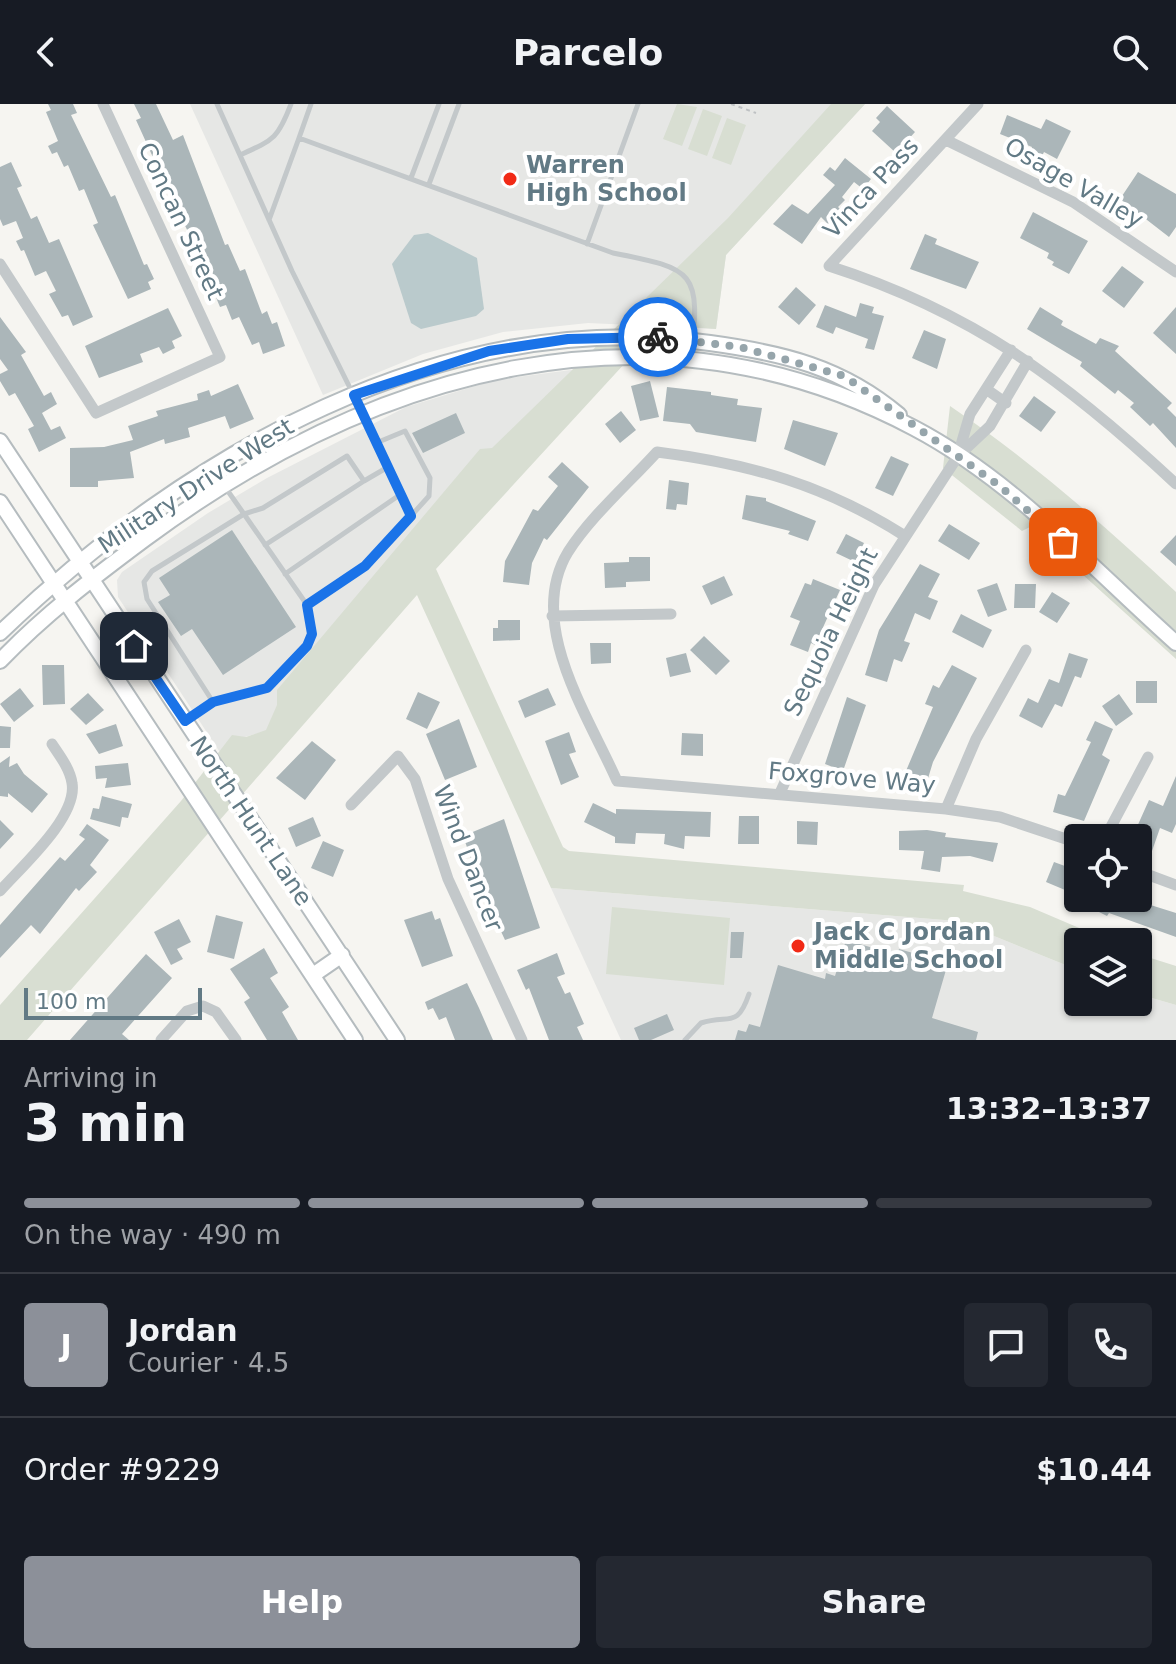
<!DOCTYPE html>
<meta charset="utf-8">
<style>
:root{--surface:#171b24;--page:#242831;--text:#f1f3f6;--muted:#9ea1a6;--line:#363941;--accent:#8c9099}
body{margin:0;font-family:"DejaVu Sans",sans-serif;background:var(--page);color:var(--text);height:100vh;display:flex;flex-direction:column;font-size:30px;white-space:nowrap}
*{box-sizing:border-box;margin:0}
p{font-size:26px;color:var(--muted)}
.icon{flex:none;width:44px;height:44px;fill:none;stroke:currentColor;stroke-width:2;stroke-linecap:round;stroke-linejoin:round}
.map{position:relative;height:936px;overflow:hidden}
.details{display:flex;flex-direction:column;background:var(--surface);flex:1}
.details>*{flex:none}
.fabs{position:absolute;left:1064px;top:720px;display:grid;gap:16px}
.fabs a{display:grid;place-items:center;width:88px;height:88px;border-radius:8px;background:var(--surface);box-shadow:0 2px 6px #0004;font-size:40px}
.scale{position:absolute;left:24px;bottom:20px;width:178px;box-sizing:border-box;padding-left:8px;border:4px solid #627a85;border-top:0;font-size:22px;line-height:28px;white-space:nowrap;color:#627a85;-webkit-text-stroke:6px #fff;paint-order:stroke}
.pin{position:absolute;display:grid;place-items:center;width:68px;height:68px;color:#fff;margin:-34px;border-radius:16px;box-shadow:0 4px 12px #0006}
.courier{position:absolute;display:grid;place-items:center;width:80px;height:80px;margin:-40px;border:6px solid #1a73e8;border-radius:50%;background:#fff;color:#222;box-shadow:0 2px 10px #0007}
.headline em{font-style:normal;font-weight:800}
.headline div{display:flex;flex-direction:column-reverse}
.headline{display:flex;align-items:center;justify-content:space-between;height:136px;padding:0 24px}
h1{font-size:52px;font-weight:800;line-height:60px}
.bar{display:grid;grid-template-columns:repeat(4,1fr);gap:12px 8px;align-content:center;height:96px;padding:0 24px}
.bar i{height:10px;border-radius:6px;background:var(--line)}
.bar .on{background:var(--accent)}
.bar p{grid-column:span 4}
.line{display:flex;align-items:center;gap:20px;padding:0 24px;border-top:2px solid var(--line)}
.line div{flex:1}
.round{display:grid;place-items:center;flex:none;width:84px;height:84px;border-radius:8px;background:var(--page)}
.cta{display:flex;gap:16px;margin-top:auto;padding:16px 24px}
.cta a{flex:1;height:92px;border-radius:8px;background:var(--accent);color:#fff;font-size:32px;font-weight:800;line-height:92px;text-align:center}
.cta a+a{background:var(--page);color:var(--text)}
header{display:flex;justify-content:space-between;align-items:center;height:104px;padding:0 24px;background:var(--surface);font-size:36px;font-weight:800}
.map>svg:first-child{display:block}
</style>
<header><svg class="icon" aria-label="back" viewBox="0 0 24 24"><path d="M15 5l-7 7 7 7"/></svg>Parcelo<svg class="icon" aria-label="search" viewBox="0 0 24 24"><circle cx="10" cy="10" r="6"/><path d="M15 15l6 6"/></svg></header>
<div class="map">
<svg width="1176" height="936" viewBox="0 0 1176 936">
<rect width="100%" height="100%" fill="#f6f5f1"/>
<path fill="#e6e7e5" d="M190,0H865L726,151L716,225L588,219L503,228L423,250L323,291Z
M586,264L266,627L245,633L225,656L118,493L117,476L122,468L208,409L267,374L406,303L495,276Z
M551,784L957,817L1078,866V898H1138V890L1176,901V936H621Z"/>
<path fill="#d8ded2" d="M677,0L697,3L682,42L663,35Z
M831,0H865L726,151L716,225L660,221L436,465L563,743L569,747L964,781L963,787L1030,803L1112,838H1078V866L957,817L551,784L417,491L27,936H0V901L181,697L232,631L246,633L266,626L277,601V586L480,345L492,344L728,114Z
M703,5L722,12L707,52L688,45Z
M727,14L746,21L731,61L712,54Z
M950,302C1031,357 1104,421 1176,488V555L1030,423L1022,427L943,364Z
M612,803L730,814L724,881L606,870Z
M1138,850L1176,862V901L1138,890Z"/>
<path fill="#bacacc" d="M428,129L477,154L484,205L476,212L421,225L411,219L392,160L414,131Z"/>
<path fill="#abb6b9" d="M48,0H73L77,9L71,11L111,93L115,91L144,161L147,160L154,175L148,178L151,185L128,195L93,121L98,119L84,85L79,87L68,61L64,63L57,48L52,50L48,42L58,37L46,8L51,6Z
M134,0H156L173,36L183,31L225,141L228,140L240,167L245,165L262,210L267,207L272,220L277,218L285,242L263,250L259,238L252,241L239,213L232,216L226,201L220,203L204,165L210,162L201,141L196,144L171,93L136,16L141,14Z
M887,2L915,28L896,49L872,27L880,18L876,14Z
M1007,11L1041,25L1046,15L1071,27L1057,55L1044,48L1042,52L1031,47L1032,43L1000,30Z
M845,54L871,75L863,85L854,78L842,93L845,96L838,103L841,106L828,120L821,113L802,140L773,120L792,100L808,110L835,81L823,71L830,63L835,67Z
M11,58L22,82L17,84L31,115L37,112L49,139L59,135L93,213L73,222L68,211L62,213L49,190L56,187L46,167L35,172L24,146L21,147L16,137L23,134L16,117L3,122L0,115V63Z
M1138,68L1176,90V123L1169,133L1120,95Z
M1033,108L1088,137L1069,170L1052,161L1054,158L1047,154L1049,149L1020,134Z
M925,130L937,135L935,140L979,158L966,185L910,165Z
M1122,162L1144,178L1124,204L1102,187Z
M796,183L816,201L799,221L778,203Z
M860,199L874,203L872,209L884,212L874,246L865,244L868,235L836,223L833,230L816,223L825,201L856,213Z
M1040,203L1063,217L1061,221L1096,240L1100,234L1119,242L1115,247L1172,299L1167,304L1176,313V344L1153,319L1150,322L1130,303L1134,299L1118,286L1115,290L1080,262L1082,258L1027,225Z
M1176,203V250L1153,229Z
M168,204L182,232L172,237L175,244L163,250L159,243L140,250L143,258L99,274L85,242Z
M0,213L26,248L21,251L44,292L51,288L57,300L42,309L51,326L60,322L66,334L39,348L28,325L34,322L15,289L9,292L0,277V270L8,266L0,255Z
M924,226L946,235L937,265L912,254Z
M650,277L659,313L640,317L631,282Z
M238,280L254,315L230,325L225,312L188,324L190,333L165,340L164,335L130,348L134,374L98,377V383H70V344L104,343L133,336L128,322L158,312L156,307L198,296L197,290L209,286L211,292Z
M667,283L711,288V291L738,295L737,301L762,304L756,338L696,328L690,320L663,317Z
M1034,292L1056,308L1041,328L1019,312Z
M621,307L636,326L620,339L605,320Z
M456,309L465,329L423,349L412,329Z
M793,316L838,329L825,362L784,345Z
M891,352L909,360L893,392L875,384Z
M562,358L589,383L547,436L544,434L532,459L529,481L503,478L505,457L533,405L538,407L558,382L548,373Z
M669,376L689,379L687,401L677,400L676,406L666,405Z
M746,391L766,394V397L816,417L808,437L788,430L790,427L742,415Z
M949,420L980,439L969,456L938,437Z
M232,426L296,523L223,571L192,525L181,532L158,498L170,491L159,474Z
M846,430L864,439L855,458L836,449Z
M1176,431V462L1160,448Z
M629,453H650V477L626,478V483L605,484L604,459L629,458Z
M920,460L940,470L928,493L938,497L930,516L915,509L904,537L910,539L902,558L894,555L887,578L865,571L879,526Z
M724,472L733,491L711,501L702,482Z
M813,475L840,486L815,541L811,539L808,548L790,541L800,517L790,513L805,479L811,481Z
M997,479L1007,506L988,513L977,486Z
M1015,480H1036L1035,504H1014Z
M1052,488L1070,499L1057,519L1039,508Z
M961,510L992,526L983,544L952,528Z
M498,516H520V536L493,537V524H498Z
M704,532L730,557L716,571L690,546Z
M590,539H611V559L591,560Z
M686,549L691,568L670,573L666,554Z
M1069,549L1088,555L1081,574L1075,572L1062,603L1055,600L1042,624L1019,612L1028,594L1038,599L1049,575L1059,579Z
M42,561H64L65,600L43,601Z
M952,561L977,574L933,658L926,681L903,674L933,603L925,600L933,581L939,584Z
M1136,577H1157V599H1136Z
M20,584L34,602L14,618L0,600Z
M548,584L556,601L525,614L518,597Z
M418,588L440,598L427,625L406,615Z
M88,589L104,606L86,621L70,605Z
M1119,590L1133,610L1116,622L1102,602Z
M847,593L866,601L843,667L825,660Z
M459,615L477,663L445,676L426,630Z
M1095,617L1113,625L1102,651L1110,656L1084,717L1053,708L1058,690L1065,692L1091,638L1086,636Z
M116,620L123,642L99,650L86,630Z
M0,622L11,623L10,644H0Z
M569,628L576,648L569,650L579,673L561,681L545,637Z
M682,629L703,630V652L681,651Z
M312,637L336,656L305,696L276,674Z
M10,652L9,663L17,659L24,670L48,690L32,709L8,689V693L0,692V659Z
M128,659L131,681L105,684L107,674L96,675L95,662Z
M1176,672V720L1172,729L1160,724L1152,747L1138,742V734H1132L1149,696L1163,702Z
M102,692L132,700L128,714L122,713L120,723L90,715L93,704L99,705Z
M593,699L616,710V705L711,708L710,733L685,732L684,745L664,740L665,730L636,729L635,740L615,739V733L584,718Z
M739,712H759V740H738Z
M313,713L321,732L296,743L288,724Z
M504,715L540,824L505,836L484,791L463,732Z
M0,716L14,730L0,745Z
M797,717L818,718L817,741L797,740Z
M87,720L109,736L90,761L97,768L79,787L76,784L40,830L31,821L0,854V821L60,753L65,757L85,735L79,731Z
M927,726L946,729L945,733L998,739L993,758L970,752L942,753L940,768L921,765L924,747L899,746V727Z
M323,737L344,746L333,773L311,764Z
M1054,758L1073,765L1065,786L1046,778Z
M1094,794H1143L1141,798L1176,809V833L1109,809L1107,812L1089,803Z
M432,807L435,816L440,814L453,852L422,863L404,816Z
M216,811L243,818L234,855L207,848Z
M179,815L191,838L177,845L183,855L171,861L154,828Z
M731,828H744L742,854H730Z
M846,836L897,851L899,845L948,859L932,914L978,928L976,936H735L738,926L746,928L749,920L760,923L778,861L825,875L826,869L835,872Z
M264,844L278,869L270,874L289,903L282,908L298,936H267L244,898L250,894L230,865Z
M557,849L565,870L557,873L565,890L570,888L584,920L577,923L583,936H549L529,884L526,886L517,866Z
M146,850L172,874L122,930L129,936H70Z
M467,879L479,904L493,936H455L446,913L439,916L433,904L428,906L425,898Z
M667,910L674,926L651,936H639L634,924Z"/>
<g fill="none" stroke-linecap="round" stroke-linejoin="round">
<g stroke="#b5bcbf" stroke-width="18">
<path id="secondary" d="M0,337L397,936
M0,398L355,936
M0,529C186,350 444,202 710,239C783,249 842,263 899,311
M0,557C44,511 94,473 145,435C372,267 650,184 914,324C1013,376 1093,465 1176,539
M313,871L342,851"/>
</g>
<path stroke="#bec1c3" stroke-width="2" stroke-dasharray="4 4" stroke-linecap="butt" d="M731,0L756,9"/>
<path stroke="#c3c8ca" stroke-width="5" d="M217,0L292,167L353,290
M299,34L311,0
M240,51C273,36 278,35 291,0
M411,74L439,0
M429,80L459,0
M269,116L299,34L613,149C695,165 701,167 691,254
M587,140L638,0
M376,339L405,327L430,374L429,392L411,412
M225,383L244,410L263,404L347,352L364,377L388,363
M265,441L364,377
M285,470L401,390
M213,598L147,495L144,478L152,467L244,410L307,501
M187,616L213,598L267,584L301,550L311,535L307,501L365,462L411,412L365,314
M685,936L701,919C730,910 737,925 749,890"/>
<path stroke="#c3c8ca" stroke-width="11" d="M978,0L829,162C973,208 1067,278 1176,380
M946,36L1073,98L1176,168
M0,160L96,309L220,253L103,0
M986,285L1006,299
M958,351L970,310L1011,246
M905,432C825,381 751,360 657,348C628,380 591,412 568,448C525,519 588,611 617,677L946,705L1000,713L1078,739
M552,512L671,510
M780,689L874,481L958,352L990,322L1028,257
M351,701L398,652L415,675L448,775L522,936
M946,705L976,635L1026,546
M1105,734L1148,653
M1138,767L1176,781
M0,787C21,763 78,713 72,679C70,665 60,652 52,640
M161,936L187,907L203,902L216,908L236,936"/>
<use href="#secondary" stroke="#fff" stroke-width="14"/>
</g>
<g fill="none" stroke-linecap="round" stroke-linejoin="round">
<path stroke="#96a5ab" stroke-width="8" stroke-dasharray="0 14.4" d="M658,233L740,243L844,272L1000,382L1063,438"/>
<path stroke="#1a73e8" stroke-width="10" d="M134,542L185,617L213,598L267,584L307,542L312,530L307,501L365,462L411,412L354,291L489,247L568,235L658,233"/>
</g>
<g fill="#f12a16" stroke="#fff" stroke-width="3">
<circle cx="510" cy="75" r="8"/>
<circle cx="798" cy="842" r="8"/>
</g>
<g text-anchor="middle" stroke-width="8" stroke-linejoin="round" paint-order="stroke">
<g font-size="24" font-weight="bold" fill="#627a85" stroke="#fff" text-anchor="start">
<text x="526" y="69">Warren<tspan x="526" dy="28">High School</tspan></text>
<text x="814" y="836">Jack C Jordan<tspan x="814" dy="28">Middle School</tspan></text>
</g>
<g font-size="24" fill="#627a85" stroke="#fff">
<text transform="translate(1074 79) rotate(30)" y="8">Osage Valley</text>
<text transform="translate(871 84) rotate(-47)" y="8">Vinca Pass</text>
<text transform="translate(181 117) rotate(65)" y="8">Concan Street</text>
<text transform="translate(196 382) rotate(-33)" y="8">Military Drive West</text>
<text transform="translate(831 528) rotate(-64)" y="8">Sequoia Height</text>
<text transform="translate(852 674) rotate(5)" y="8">Foxgrove Way</text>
<text transform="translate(251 717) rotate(56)" y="8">North Hunt Lane</text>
<text transform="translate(468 754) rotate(69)" y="8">Wind Dancer</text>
</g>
</g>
</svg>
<div class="fabs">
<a><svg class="icon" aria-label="locate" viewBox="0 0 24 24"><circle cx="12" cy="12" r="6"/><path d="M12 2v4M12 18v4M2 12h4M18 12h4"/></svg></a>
<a><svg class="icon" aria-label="layers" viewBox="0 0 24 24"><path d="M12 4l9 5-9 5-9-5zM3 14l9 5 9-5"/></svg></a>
</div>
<div class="scale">100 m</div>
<div class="pin" style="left:1063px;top:438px;background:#ea580c"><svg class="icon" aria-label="bag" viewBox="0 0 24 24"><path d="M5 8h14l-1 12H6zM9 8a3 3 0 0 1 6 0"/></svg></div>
<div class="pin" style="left:134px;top:542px;background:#1f2937"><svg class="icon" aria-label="home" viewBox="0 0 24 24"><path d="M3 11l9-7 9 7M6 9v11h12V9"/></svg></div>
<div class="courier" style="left:658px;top:233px"><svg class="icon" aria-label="bike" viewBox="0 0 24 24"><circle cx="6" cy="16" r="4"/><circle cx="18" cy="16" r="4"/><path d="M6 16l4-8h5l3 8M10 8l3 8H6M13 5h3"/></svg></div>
</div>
<section class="details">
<div class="headline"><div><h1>3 min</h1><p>Arriving in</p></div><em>13:32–13:37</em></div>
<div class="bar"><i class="on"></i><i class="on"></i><i class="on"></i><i></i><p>On the way · 490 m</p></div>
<div class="line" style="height:144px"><b class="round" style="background:var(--accent);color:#fff">J</b><div><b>Jordan</b><p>Courier · 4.5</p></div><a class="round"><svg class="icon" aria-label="chat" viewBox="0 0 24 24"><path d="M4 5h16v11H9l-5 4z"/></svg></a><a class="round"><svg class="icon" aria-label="phone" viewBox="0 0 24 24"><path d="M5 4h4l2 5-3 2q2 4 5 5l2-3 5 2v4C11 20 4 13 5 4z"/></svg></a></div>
<div class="line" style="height:104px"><div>Order #9229</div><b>$10.44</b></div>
<div class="cta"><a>Help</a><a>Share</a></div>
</section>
